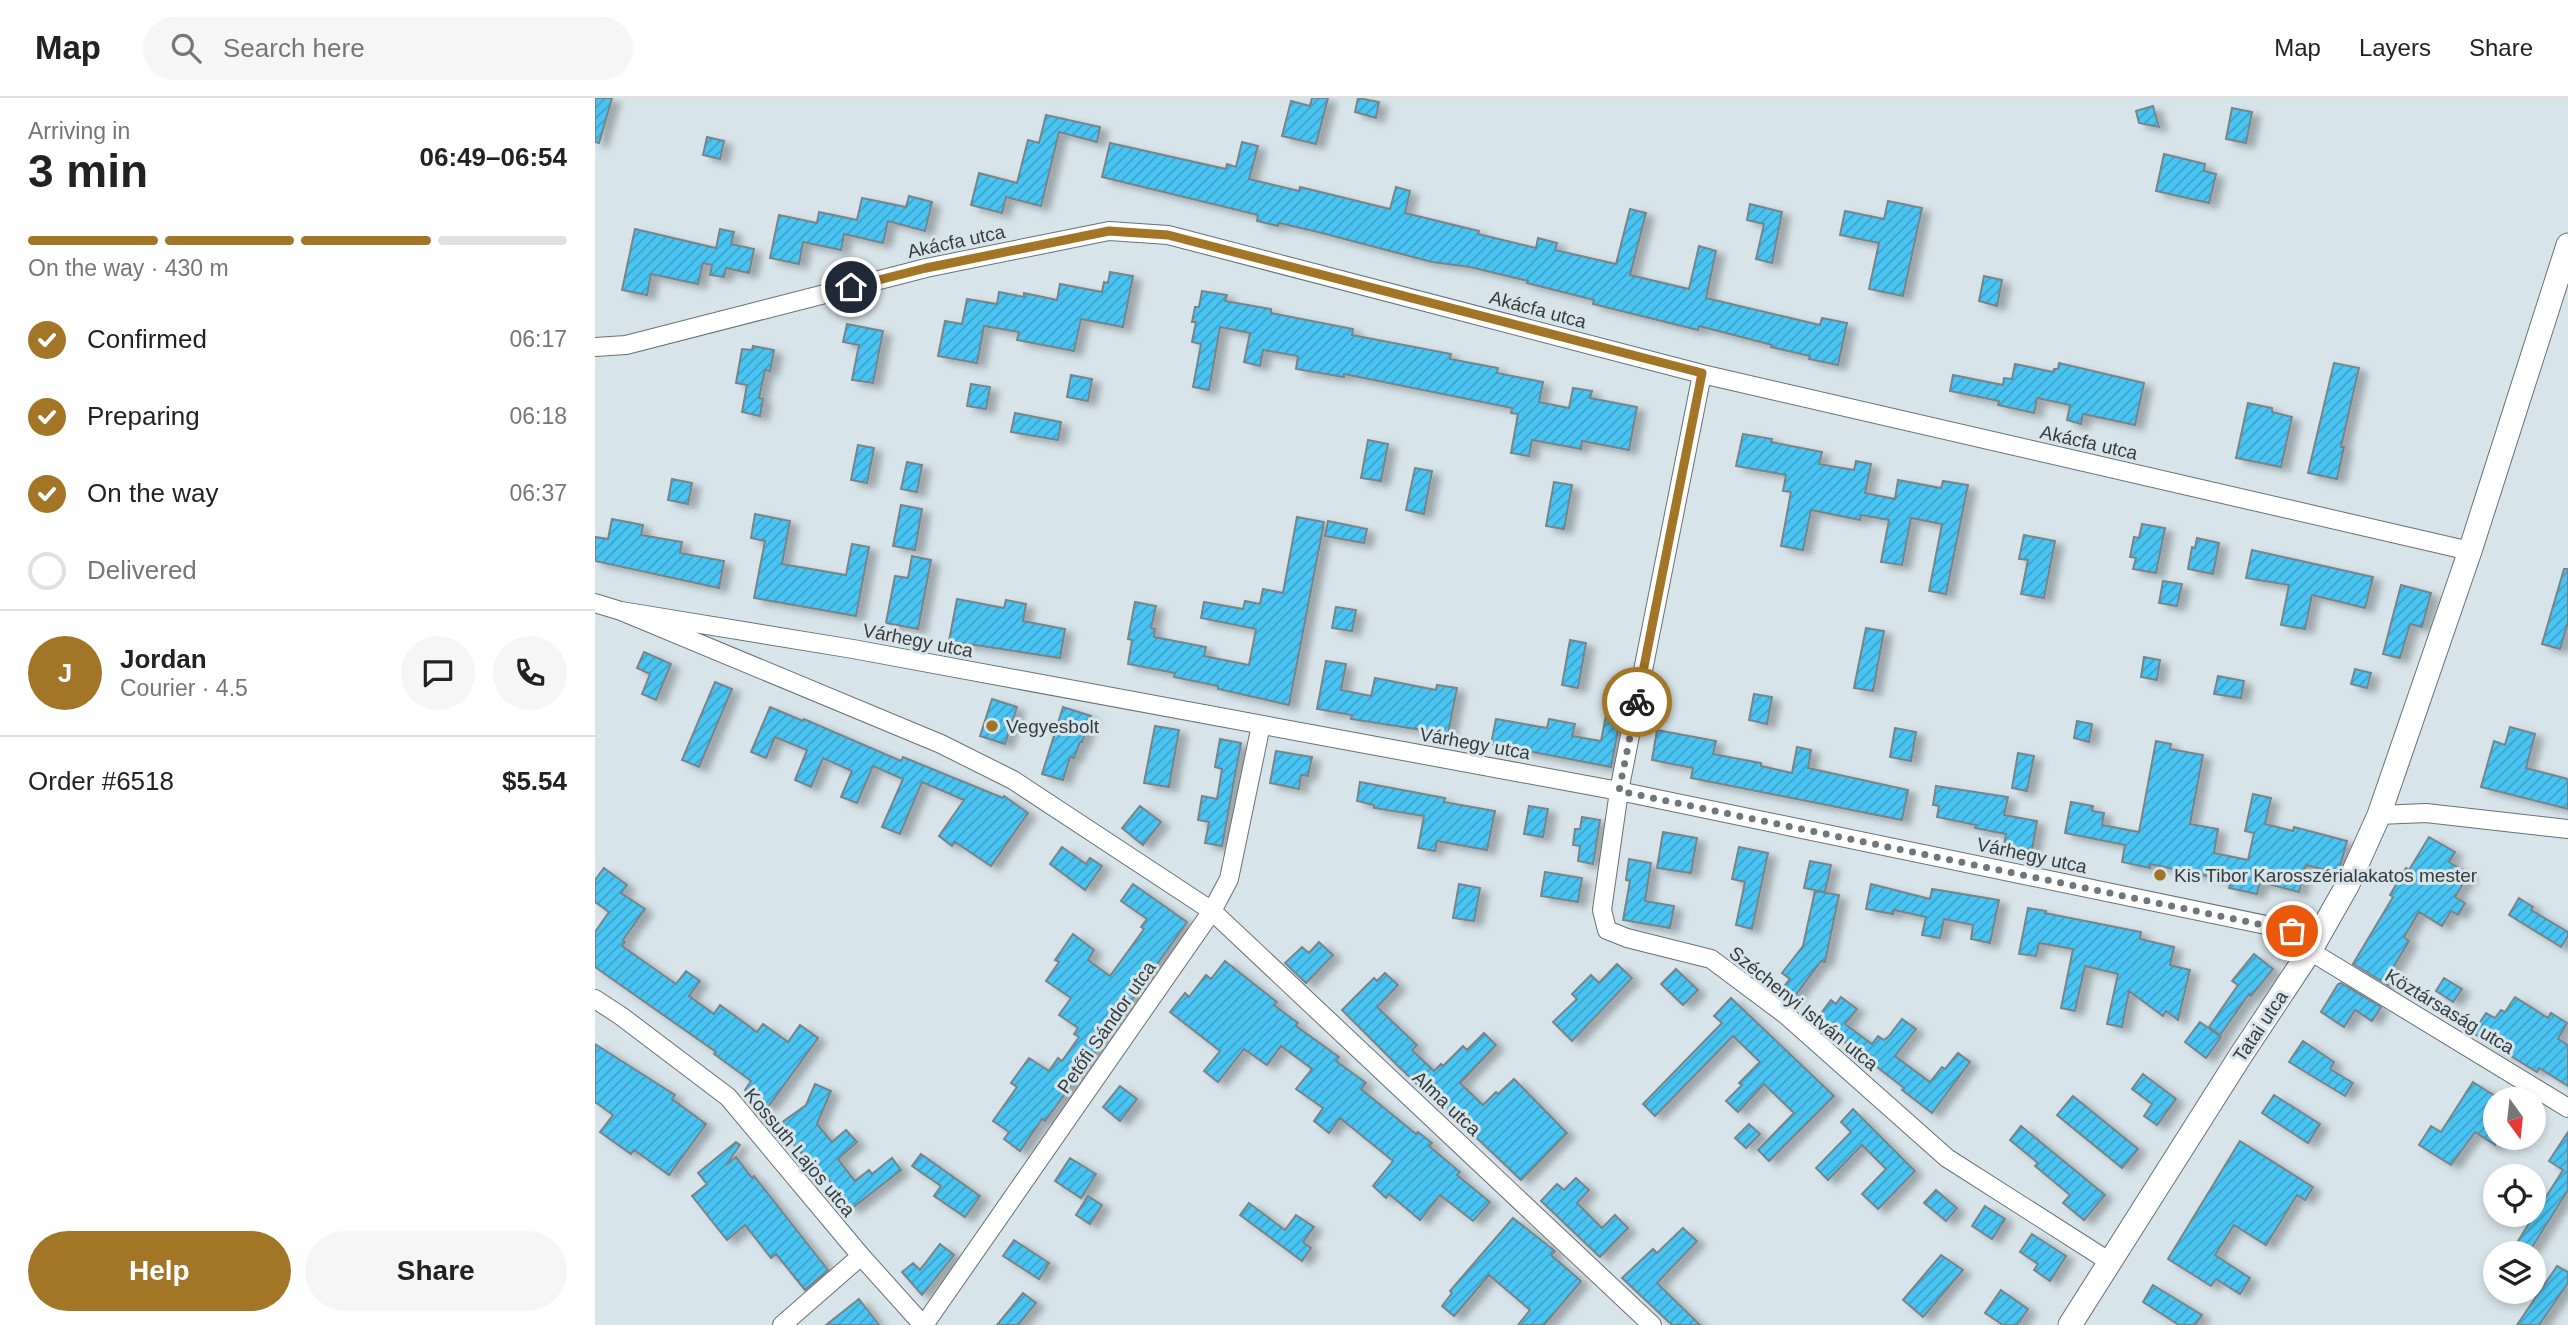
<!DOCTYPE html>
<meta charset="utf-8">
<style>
:root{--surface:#fff;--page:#f6f6f6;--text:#222;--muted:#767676;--line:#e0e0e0;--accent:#a27527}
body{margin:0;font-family:Helvetica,sans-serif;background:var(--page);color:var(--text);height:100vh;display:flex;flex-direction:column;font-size:26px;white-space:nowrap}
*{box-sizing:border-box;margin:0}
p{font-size:23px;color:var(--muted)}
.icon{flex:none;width:38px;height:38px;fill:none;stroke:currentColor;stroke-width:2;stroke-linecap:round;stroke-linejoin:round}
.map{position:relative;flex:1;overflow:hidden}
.sheet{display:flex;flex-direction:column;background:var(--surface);width:595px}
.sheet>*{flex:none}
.needle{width:46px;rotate:165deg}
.tools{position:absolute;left:1888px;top:989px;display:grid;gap:14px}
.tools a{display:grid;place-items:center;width:63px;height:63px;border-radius:50%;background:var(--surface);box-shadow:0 4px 10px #0003;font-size:35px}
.pin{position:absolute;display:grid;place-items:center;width:60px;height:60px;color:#fff;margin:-30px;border:4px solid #fff;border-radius:50%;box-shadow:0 2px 7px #0007}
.courier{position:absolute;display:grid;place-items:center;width:70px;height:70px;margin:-35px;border:5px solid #a27527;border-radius:50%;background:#fff;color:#222;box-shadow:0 2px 9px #0007}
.head em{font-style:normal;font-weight:700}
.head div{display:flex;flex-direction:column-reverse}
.head{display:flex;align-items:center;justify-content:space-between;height:119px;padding:0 28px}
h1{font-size:46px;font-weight:700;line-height:52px}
.bar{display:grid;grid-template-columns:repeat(4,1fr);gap:10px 7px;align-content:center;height:84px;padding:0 28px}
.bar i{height:9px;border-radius:5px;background:var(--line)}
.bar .on{background:var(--accent)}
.bar p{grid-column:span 4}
.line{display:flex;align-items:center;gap:18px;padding:0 28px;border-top:2px solid var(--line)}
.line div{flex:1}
.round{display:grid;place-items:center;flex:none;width:74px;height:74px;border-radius:37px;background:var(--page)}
ol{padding:0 28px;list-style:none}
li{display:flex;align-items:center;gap:21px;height:77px}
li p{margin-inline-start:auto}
li .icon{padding:7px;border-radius:50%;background:var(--accent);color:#fff;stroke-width:4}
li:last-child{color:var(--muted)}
li i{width:38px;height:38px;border:4px solid var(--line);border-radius:50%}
.button{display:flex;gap:14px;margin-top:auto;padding:14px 28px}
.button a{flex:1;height:80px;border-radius:42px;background:var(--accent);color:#fff;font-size:28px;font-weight:700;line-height:80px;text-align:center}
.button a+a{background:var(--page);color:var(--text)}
header{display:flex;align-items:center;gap:42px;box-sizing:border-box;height:98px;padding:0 35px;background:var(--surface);border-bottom:2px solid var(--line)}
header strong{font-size:33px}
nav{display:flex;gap:38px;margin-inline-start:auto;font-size:24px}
.search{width:490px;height:63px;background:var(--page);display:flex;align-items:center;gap:18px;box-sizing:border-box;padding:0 24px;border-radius:38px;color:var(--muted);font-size:26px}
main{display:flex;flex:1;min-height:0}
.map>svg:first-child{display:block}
</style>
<header>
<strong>Map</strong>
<div class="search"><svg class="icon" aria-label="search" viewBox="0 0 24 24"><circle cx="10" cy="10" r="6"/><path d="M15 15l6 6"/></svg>Search here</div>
<nav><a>Map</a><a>Layers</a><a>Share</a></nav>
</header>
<main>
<section class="sheet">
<div class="head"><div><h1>3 min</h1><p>Arriving in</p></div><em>06:49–06:54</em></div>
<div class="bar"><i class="on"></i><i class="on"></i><i class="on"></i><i></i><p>On the way · 430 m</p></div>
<ol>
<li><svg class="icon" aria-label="check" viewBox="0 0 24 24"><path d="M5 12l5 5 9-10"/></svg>Confirmed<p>06:17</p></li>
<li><svg class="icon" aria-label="check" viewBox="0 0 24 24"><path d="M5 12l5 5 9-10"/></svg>Preparing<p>06:18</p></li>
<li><svg class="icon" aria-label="check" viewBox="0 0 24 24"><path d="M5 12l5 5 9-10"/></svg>On the way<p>06:37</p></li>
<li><i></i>Delivered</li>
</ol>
<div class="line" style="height:126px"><b class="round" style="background:var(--accent);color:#fff">J</b><div><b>Jordan</b><p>Courier · 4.5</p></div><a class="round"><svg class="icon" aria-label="chat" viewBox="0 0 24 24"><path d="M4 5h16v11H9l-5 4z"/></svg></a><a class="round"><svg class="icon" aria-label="phone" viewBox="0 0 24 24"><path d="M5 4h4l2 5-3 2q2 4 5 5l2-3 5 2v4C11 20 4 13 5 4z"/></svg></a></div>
<div class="line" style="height:91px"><div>Order #6518</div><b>$5.54</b></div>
<div class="button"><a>Help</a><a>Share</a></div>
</section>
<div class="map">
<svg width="1973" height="1227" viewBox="0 0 1973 1227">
<defs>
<pattern id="building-hatch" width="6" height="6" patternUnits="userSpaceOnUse" patternTransform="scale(1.75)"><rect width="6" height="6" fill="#4ac5f4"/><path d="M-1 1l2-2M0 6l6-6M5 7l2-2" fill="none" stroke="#3ea1c7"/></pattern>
<filter id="shadow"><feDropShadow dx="8" dy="4.5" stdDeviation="3.5" flood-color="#0004"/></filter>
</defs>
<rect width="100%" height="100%" fill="#d7e4e9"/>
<path fill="url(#building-hatch)" stroke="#788489" stroke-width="2" filter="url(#shadow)" d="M0,0H17L4,45L0,44Z
M717,0H733L721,46L687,38L696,3L715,8Z
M763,0L784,4L781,20L760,14Z
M1558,8L1564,29L1544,25L1541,13Z
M1637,10L1657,14L1651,45L1631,41Z
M451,17L505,29L502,44L464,34L446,108L411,99L407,115L376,107L384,75L422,85L433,42L444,45Z
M112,39L129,43L125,61L108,57Z
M647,44L663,48L654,81L704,93L705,89L795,111L801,89L815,93L810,115L884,133L883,136L941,150L943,140L962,145L960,152L1021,166L1035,111L1051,115L1035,177L1094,191L1104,148L1121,153L1111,200L1225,227L1227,220L1252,225L1243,267L1214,261L1215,258L1176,249L1177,247L1104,228L1103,232L998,206L999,202L932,185L933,183L875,169L837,164L723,134L684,125L683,128L662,123L663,117L507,79L515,45L631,71L632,66L641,69Z
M1569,56L1610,66L1609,73L1621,76L1614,105L1561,93Z
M314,98L337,104L330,133L293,123L288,145L249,136L246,152L208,144L204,166L175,160L184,117L222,125L224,114L262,122L267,100L311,109Z
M1293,103L1327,110L1308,198L1274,191L1284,145L1245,137L1250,113L1289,121Z
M1155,106L1187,114L1177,165L1161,161L1169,126L1152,122Z
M40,131L121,150L125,131L139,134L136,146L159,151L154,175L131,170L129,179L115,177L117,167L108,165L103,186L56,176L52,197L27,192Z
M515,174L538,178L528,229L486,221L479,253L422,242L424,234L389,228L382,265L343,258L350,223L367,226L372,201L402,206L404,194L429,199V195L462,202L465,186L507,194L509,184L513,185Z
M1389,178L1407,182L1402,208L1384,203Z
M607,193L632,197L630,203L676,211V215L758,231L757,237L856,256L855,261L903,270L902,275L948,284L944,304L974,310L978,290L997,293L995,300L1042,309L1034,352L987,343L986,351L937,342L934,358L916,355L923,316L916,315L917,310L749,276V279L701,271L703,258L668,252L665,268L649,264L655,235L625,229L614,292L598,289L606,246L597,244L601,224H597L600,209H604Z
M252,226L288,233L278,285L257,282L264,247L248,244Z
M158,248L179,252L175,273L170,272L164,300L168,301L165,318L147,314L152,287L141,285L147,251L157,252Z
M1464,265L1549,285L1540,327L1488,316L1486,326L1472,322L1475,307L1442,300L1439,315L1403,307L1404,303L1355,293L1358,277L1408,287L1409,280L1417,281L1420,266L1458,274L1459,271H1463Z
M1739,265L1764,270L1746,349H1749L1742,381L1713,375Z
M476,277L497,281L493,303L472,299Z
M376,286L395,289L391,311L372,308Z
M1653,305L1677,310V314L1697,319L1686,369L1641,360Z
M420,315L466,324L463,342L416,334Z
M1148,336L1177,341L1176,344L1227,354L1224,366L1259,372L1261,363L1276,366L1270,395L1300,401L1303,382L1346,390L1348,383L1373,387L1351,496L1334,493L1347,426L1316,420L1307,467L1286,464L1294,422L1266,417L1265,422L1216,412L1208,452L1186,448L1196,394L1188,393L1191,377L1141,368Z
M773,342L793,346L786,383L766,380Z
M263,347L279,350L272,385L256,382Z
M312,364L327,367L322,394L306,391Z
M820,370L837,373L829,416L811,412Z
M77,381L97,385L93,406L73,402Z
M959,384L977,387L969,431L951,428Z
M306,407L327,411L320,452L298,448Z
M160,416L195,423L187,466L251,477L257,446L274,449L261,518L159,500L170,443L156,440Z
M702,419L729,424L694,607L623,591V588L579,579L580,575L533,566L537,542L533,541L540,504L561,508L556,530L560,531L559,539L611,549L609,558L654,567L661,531L606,520L609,504L648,511L650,503L665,506L668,491L688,495Z
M17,421L48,427L46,437L87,444L85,455L129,463L124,490L0,463V439L13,441Z
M733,423L772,431L769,445L730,438Z
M1547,426L1570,430L1561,475L1538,471L1541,460L1535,459L1539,439L1544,440Z
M1429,437L1460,443L1449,500L1426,496L1433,462L1424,461Z
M1602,440L1624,445L1618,476L1593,471L1597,449L1600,450Z
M1657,452L1778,479L1770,510L1717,497L1710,531L1686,527L1694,487L1651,480Z
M317,458L336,462L323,531L291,525L300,478L313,480Z
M1969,471H1973V524L1965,551L1947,546Z
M1568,483L1587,486L1582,508L1564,505Z
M1806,487L1836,495L1827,529L1815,526L1805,560L1788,556Z
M362,501L409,510L411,502L431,506L428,523L470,531L465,560L354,543Z
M741,509L761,512L757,533L737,530Z
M1271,530L1289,533L1278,593L1259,590Z
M975,542L991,545L983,590L967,587Z
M49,554L76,566L61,602L47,596L55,576L42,570Z
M1549,559L1565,562L1562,582L1546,579Z
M731,563L751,566L746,592L776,598L780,580L841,592L842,587L862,590L853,636L756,621L757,617L722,611Z
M1760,571L1776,575L1772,590L1756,586Z
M1623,578L1649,583L1646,600L1619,596Z
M120,584L137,591L104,669L87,662Z
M1159,596L1177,599L1172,626L1154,622Z
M1015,597L1029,600L1016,669L896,646L901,621L952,630L954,621L980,626L977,638L1006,643Z
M397,601L422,609L410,646L385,638Z
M175,609L208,623L209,621L306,663L308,659L408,700L409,698L433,715L396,768L360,744L357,748L344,738L369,702L327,684L305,736L287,729L308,681L278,668L262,705L246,699L257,673L228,660L216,689L200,682L212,652L180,639L171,660L156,654Z
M468,609L496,618L487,644H485L479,660L475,659L468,682L447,676Z
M1482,623L1497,626L1494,644L1479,640Z
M560,628L584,632L574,689L549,685Z
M1915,629L1940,636L1931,670L1973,681V711L1886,689L1899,643L1910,647Z
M1300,630L1321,634L1316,663L1295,659Z
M1062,632L1121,643L1118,656L1166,665V668L1197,675L1202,649L1216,652L1213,670L1313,692L1307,722L1096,680L1098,670L1057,662Z
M625,641L646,645L627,748L610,745L614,724L603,722L607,698L622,701L627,671L620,669Z
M1561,643L1576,646L1575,651L1608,657L1595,726L1623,731L1619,755L1653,762L1659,735L1650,733L1658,696L1676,700L1670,726L1698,733L1699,729L1752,743L1743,775L1711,767L1704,794L1665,784L1662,796L1634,790L1636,783L1555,766V770L1527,764L1530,747L1470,735L1476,704L1498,708L1497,713L1509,715L1507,727L1544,734Z
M681,653L717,659L713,678L706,677L704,691L675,685Z
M1423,655L1439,658L1432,693L1417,690Z
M765,684L850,700L849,704L900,713L892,752L842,743L840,753L823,750L829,718L779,710V707L762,703Z
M1341,688L1413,699L1409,717L1442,723L1437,752L1409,747L1411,736L1380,730L1381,727L1342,719L1344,708L1338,707Z
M545,708L566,724L548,747L527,730Z
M934,708L953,711L948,739L929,736Z
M987,719L1005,722L998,766L983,763L985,748L978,747L980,731H985Z
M1068,734L1102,740L1096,775L1062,770Z
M1834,739L1860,754L1854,764L1874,776L1860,799L1870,805L1863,817L1856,813L1847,828L1824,814L1809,839L1814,843L1792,880L1800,885L1798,890L1758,866L1798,799L1795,797L1811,770L1814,772Z
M467,749L491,766L495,760L507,768L490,792L455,766Z
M1144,749L1173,755L1157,831L1141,827L1150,784L1137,781Z
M1034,761L1056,765L1050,803L1079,808L1075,830L1028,822L1035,783L1031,782Z
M1215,763L1236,767L1230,794L1209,790Z
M9,770L32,787L26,795L50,811L28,842L30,844L27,848L81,886L91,873L105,883L94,898L119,916L125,907L162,934L168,926L193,944L205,927L223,940L173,1009L150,992L156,983L119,956L121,954L0,869V834L14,814L0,804V782Z
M950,774L987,780L983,804L946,798Z
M538,786L592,824L475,989L450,1023L447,1021L425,1053L409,1041L414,1034L398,1023L422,989L416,985L434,960L454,973L463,960L467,963L484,939L479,936L483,930L464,917L476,900L451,883L464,864L460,862L478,836L499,852L493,862L515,878L549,831L546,829L552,821L526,803Z
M864,786L885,790L879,823L858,820Z
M1276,786L1335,801L1337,791L1404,802L1395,845L1376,841L1378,827L1349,821L1345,840L1327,837L1331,819L1299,812L1298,816L1271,811Z
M1220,793L1244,797L1230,864L1226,863L1197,902L1185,893L1195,881L1187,875L1208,848Z
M1924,800L1938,809L1936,812L1973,834V838L1966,849L1914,817Z
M1433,810L1451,813L1450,815L1546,834L1545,841L1579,849L1575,867L1595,872L1583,922L1571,913L1568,918L1534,893L1527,929L1512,926L1523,876L1490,868L1480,913L1466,910L1478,851L1444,845L1441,858L1424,856Z
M724,844L738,857L711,885L690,865L707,849L714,855Z
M1659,856L1678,871L1656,898L1654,896L1625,937L1614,929L1643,887L1637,883Z
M630,863L682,904L679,907L703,925L701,928L744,959L741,963L771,985L766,991L821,1036L823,1034L837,1045L834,1048L865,1074L862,1077L895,1104L878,1123L845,1097L825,1122L794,1096L791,1100L778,1088L798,1063L745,1020L734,1035L719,1023L728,1010L701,991L717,971L686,948L672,967L649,951L623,984L609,973L625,953L575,914L590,895L594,899L611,877L616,881Z
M1022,866L1037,880L977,943L958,924L982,901L977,896L996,877L1004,885Z
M1081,871L1103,892L1088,907L1066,886Z
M790,875L803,887L782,909L822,947L817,952L839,973L846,966L848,968L868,948L872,952L889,935L901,947L865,985L888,1007L901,994L903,996L919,981L972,1035L926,1082L845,1005L844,1007L802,967L747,912L779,880L782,883Z
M1849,880L1867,891L1858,904L1841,893Z
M1746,885L1786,909L1777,923L1760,912L1749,929L1726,914L1743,886Z
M1246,899L1262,911L1250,926L1277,946L1283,938L1289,942L1294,938L1307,921L1321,931L1300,958L1335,984L1347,969L1350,971L1363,955L1375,964L1337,1015L1307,992L1309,990L1221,922L1236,902L1241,906Z
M1920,899L1953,920L1956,915L1972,925L1963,941L1973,947V988L1944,970L1942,974L1878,935L1891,915L1900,920L1906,912L1910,914Z
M1136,900L1239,998L1174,1063L1163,1052L1199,1015L1169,986L1143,1014L1131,1003L1147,987L1144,985L1165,964L1138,938L1060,1018L1048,1006L1127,925L1119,918Z
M1605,924L1626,939L1611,960L1590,944Z
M1708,943L1739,964L1735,971L1758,985L1750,998L1694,964Z
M0,946L80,997L77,1001L111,1026L74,1077L39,1052L36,1056L5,1034L18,1017L0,1004Z
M1548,976L1581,1001L1562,1027L1549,1018L1557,1006L1537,991Z
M1878,984L1900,998V1047L1880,1034L1856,1067L1824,1047L1836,1028L1846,1034Z
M220,986L236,993L222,1026L237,1044L251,1032L262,1044L243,1061L260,1083L274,1072L277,1076L297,1060L306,1072L256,1111L228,1074L225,1076L182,1028L211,1007Z
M525,988L542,1001L525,1023L508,1009Z
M1679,997L1725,1026L1713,1045L1667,1015Z
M1478,998L1543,1051L1527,1070L1462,1017Z
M1258,1011L1320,1073L1283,1111L1267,1096L1291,1071L1267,1047L1233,1082L1221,1070L1256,1034L1246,1024Z
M1154,1026L1165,1036L1151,1050L1140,1040Z
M1426,1028L1510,1097L1489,1122L1468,1105L1475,1097L1440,1068L1443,1065L1415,1042Z
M1973,1034V1092L1936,1151L1923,1143L1968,1072L1954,1063Z
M1645,1043L1718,1089L1710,1102L1702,1097L1671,1147L1639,1127L1620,1157L1655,1180L1645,1196L1621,1181L1616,1188L1573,1161Z
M141,1044L145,1047L131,1067L141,1059L157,1080L159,1078L233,1172L210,1192L181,1156L176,1160L150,1127L132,1142L97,1098L112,1086L103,1075Z
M326,1056L385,1098L370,1119L339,1098L346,1088L317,1068Z
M475,1060L501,1076L486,1100L460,1083Z
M981,1080L994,1092L982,1105L1007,1130L1020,1117L1033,1130L1005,1159L946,1103L962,1086L969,1092Z
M1341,1092L1362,1110L1351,1123L1329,1105Z
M493,1098L507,1107L495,1126L481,1117Z
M654,1105L690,1132L701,1117L719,1129L708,1144L716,1150L707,1163L645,1117Z
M1390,1108L1410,1121L1397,1141L1377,1128Z
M918,1120L960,1153L956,1157L986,1183L949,1227H923L935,1212L894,1177L859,1218L847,1208L857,1195L855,1193Z
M1088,1130L1102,1143L1062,1185L1105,1227H1077L1027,1180L1058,1151L1062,1155Z
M1437,1136L1471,1158L1455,1183L1439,1172L1443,1166L1425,1154Z
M419,1142L454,1165L444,1181L408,1158Z
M345,1146L359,1157L327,1197L307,1174L318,1165L325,1172Z
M1346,1157L1368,1172L1328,1219L1308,1202Z
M1962,1168L1973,1174V1185L1944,1227H1922Z
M1558,1187L1607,1217L1600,1227H1584L1548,1204Z
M1406,1192L1433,1211L1422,1227H1408L1390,1215Z
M428,1195L441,1205L423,1227H402Z
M264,1201L284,1227H231Z"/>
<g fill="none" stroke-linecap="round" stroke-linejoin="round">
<g stroke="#667176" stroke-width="20">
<path id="minor" d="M0,249L31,247L331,170L514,133L573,137L1107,276L1875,453
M1107,276L1024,693L1007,812L1012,832L1032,840L1116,861L1191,917L1352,1060L1515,1164
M0,505L26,513L346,646L418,682L617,813L1057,1227
M26,513L258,551L1024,693L1724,838
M1784,717L1831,715L1973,731
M1715,853L1973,1010
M0,901L26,918L133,999L266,1158L328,1227
M187,1227L266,1158
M329,1227L617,813L634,781L666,627"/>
</g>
<g stroke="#667176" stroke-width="25">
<path id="tertiary" d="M1475,1227L1646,957L1715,853L1753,786L1784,717L1875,453L1973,147"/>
</g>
<use href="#minor" stroke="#fff" stroke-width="18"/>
<use href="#tertiary" stroke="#fff" stroke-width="23"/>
</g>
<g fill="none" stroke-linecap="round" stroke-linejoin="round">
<path stroke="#6f777a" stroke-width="7" stroke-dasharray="0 12.6" d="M1042,604L1024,693L1697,833"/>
<path stroke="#a27527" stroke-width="9" d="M256,189L331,170L514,133L573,137L1107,275L1042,604"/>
</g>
<g fill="#a27527" stroke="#d7e4e9" stroke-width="2.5">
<circle cx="397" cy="628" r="7"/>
<circle cx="1565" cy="777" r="7"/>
</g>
<g text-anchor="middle" stroke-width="6" stroke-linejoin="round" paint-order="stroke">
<g font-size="19" fill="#373c3e" stroke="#d7e4e9">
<text transform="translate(361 143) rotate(-12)" y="7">Akácfa utca</text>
<text transform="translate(943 211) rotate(15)" y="7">Akácfa utca</text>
<text transform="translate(1494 344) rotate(13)" y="7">Akácfa utca</text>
<text transform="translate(323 542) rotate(11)" y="7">Várhegy utca</text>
<text transform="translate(880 645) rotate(10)" y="7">Várhegy utca</text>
<text transform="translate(1437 757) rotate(12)" y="7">Várhegy utca</text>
<text transform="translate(1209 910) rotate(39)" y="7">Széchenyi István utca</text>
<text transform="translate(1855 913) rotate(31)" y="7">Köztársaság utca</text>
<text transform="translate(1665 928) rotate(-56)" y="7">Tatai utca</text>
<text transform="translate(511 929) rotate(-55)" y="7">Petőfi Sándor utca</text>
<text transform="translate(852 1005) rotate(43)" y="7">Alma utca</text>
<text transform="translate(205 1054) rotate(50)" y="7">Kossuth Lajos utca</text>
</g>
<g font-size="19" fill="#373c3e" stroke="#d7e4e9" text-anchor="start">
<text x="411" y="635">Vegyesbolt</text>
<text x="1579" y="784">Kis Tibor Karosszérialakatos mester</text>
</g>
</g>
</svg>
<div class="tools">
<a><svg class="needle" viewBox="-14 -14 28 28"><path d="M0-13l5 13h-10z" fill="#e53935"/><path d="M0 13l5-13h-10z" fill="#767676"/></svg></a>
<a><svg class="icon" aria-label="locate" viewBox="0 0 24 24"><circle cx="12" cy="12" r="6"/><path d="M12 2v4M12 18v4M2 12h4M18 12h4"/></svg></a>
<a><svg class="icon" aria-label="layers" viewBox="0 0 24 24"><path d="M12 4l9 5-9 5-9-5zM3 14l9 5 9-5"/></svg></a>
</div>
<div class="pin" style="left:1697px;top:833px;background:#ea580c"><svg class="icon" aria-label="bag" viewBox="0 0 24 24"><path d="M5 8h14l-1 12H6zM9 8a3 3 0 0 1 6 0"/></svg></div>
<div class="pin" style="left:256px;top:189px;background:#1f2937"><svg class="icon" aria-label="home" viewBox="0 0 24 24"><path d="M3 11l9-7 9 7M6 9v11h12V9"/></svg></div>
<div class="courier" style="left:1042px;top:604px"><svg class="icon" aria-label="bike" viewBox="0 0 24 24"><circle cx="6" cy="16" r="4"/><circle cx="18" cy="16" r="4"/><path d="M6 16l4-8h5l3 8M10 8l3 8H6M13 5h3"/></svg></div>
</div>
</main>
